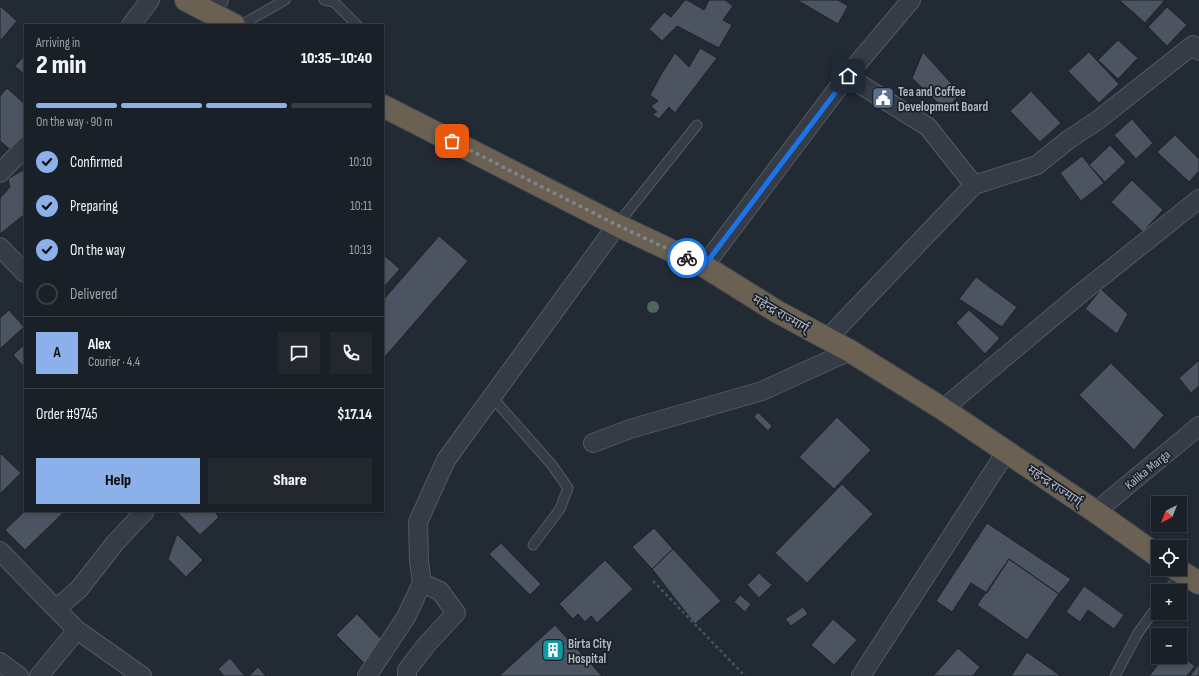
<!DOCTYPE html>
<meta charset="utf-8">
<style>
:root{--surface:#1a2027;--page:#23282f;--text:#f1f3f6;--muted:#9fa3a7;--line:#383e44;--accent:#8cb1ea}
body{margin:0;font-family:"Sofia Sans Condensed","Noto Sans Devanagari",sans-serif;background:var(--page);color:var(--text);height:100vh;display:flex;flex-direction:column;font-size:15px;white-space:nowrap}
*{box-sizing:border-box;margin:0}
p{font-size:13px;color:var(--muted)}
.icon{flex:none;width:22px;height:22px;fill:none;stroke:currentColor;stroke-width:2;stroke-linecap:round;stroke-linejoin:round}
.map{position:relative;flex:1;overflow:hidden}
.panel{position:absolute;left:24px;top:24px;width:360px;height:488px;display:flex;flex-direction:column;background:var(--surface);border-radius:0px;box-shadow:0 2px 6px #0003,0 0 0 1px var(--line)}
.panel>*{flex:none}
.needle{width:26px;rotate:222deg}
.fabs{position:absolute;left:1151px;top:496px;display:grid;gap:8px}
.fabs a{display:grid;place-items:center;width:36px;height:36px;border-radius:0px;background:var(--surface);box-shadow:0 2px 6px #0003,0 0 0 1px var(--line);font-size:20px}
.pin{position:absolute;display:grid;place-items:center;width:34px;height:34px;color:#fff;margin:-17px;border-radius:8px;box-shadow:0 2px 6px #0006}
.courier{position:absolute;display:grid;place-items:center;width:40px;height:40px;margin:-20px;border:3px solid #1a73e8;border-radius:50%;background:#fff;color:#222;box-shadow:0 1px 5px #0007}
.summary em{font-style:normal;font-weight:800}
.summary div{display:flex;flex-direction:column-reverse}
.summary{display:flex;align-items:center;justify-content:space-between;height:68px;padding:0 12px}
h1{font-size:26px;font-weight:800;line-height:30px}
.bar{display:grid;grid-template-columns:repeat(4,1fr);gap:6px 4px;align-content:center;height:48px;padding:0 12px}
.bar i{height:5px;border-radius:3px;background:var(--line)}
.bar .current{background:var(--accent)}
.bar p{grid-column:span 4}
.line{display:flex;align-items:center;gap:10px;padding:0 12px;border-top:1px solid var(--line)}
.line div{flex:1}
.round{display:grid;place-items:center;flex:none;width:42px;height:42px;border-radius:0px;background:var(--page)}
ol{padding:0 12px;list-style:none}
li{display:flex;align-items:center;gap:12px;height:44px}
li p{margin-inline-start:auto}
li .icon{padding:4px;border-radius:50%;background:var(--accent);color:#111;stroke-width:4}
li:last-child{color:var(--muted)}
li i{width:22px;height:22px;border:2px solid var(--line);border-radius:50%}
.button{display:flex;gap:8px;margin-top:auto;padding:8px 12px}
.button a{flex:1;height:46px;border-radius:0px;background:var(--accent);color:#111;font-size:16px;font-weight:800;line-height:46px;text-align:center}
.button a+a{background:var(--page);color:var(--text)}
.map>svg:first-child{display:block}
</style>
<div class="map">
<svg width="1199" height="676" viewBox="0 0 1199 676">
<rect width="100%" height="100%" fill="#222a34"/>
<path fill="#4b5460" stroke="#1d232c" d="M685,0H687L704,10L709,0H725L733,6L723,20L732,25L719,48L677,26L662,41L649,29L664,12L671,17Z
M797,0H838L848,6L838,24Z
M1119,0H1165L1145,23Z
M0,6L17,21L0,41Z
M1167,7L1187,25L1167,46L1148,27Z
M1118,40L1138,58L1118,79L1098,60Z
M700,48L717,58L675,113L669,107L659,119L652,114L657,112L651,106L658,101L650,95L662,73L675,53L689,67Z
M923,52L960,93L946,111L912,78Z
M1089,52L1119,84L1099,103L1068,71Z
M25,55V75L15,66Z
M7,88L25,104V138L13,152L0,141V96Z
M1031,91L1061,123L1040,142L1010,111Z
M1132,119L1153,143L1136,159L1114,135Z
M1175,135L1199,159V171L1189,182L1157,152Z
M1110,145L1126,162L1105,182L1089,165Z
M1082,156L1104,183L1081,201L1060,173Z
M25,169V214L0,234V198L10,187L8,179Z
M1132,180L1163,210L1143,232L1111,202Z
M439,236L468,261L383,359V300Z
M385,256L400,269L383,288V258Z
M976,277L1017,307L1002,327L959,299Z
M1101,289L1128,314L1117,334L1085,309Z
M9,310L24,327L0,349V318Z
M969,310L1000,338L985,354L956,323Z
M25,344V368L13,355Z
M1199,360V386L1191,393L1179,378Z
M1111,363L1164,415L1134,450L1079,395Z
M758,412L772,426L768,431L754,417Z
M837,417L871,450L834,489L799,457Z
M1,454L21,473L0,494V455Z
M842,484L873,514L807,583L775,553Z
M25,511H65L25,550L5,530Z
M176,511H214L219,517L200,535Z
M987,523L1071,579L1059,594L1009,559L987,593L971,583L952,612L936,601Z
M654,528L673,549L652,569L632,547Z
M177,534L203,560L186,577L168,559Z
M501,543L541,584L530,595L489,554Z
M673,549L721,601L695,624L652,569Z
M1009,559L1059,594L1027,640L977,605Z
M605,560L633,589L597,623L591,616L585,622L578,614L573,619L559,604Z
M759,573L772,585L759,598L747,585Z
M1084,586L1124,615L1114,629L1088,610L1080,622L1066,612Z
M740,595L751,604L745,612L734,602Z
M803,607L808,614L791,626L785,619Z
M357,614L385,643L364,663L336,635Z
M833,619L857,640L834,665L811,645Z
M555,625L602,676H499Z
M958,648L980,667L973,676H933Z
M1027,652L1061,676H1011Z
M1180,655L1195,666L1187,676H1149L1164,657H1180Z
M230,658L245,676H224L218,669Z
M1199,664V676H1190Z
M258,667L266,676H249Z"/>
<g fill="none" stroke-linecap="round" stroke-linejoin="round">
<g stroke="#535a63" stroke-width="11">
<path id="lane" d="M324,0L334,2L357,25
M241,25L285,0
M617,225L697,125
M491,396L552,465L568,488L560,509L533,545
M1168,591L1181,573
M1115,676L1138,633L1158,605"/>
</g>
<g stroke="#535a63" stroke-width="20">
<path id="street" d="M207,10L219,0
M131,25L150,0
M847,76L928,127L974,185L1037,165L1068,140L1098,120L1193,45L1199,51
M0,173L25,147
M0,247L25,273
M704,266L847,76L911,0
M827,339L974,185
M943,409L1080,294L1199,199
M593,443L630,429L762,391L850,351
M1096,512C1130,482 1165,455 1199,426
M0,551L56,609
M77,630L142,676
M0,662L19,676
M39,676L77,630L56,609L79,589L115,543L145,511
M367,676L406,617L422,583L419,561L418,522L446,460L617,225
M407,676V670L427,644L456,613L440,591L422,583
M861,676L1006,452"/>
</g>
<g stroke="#404750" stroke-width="24">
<path id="highway" d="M186,0L234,25
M383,106L617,225L704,266L776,311L850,351L943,409L1096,512L1158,556
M1176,569L1199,583"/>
</g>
<path stroke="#465557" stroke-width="2.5" stroke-dasharray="3 3" stroke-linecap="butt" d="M653,581L745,676"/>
<use href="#lane" stroke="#353c45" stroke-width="9"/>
<use href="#street" stroke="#353c45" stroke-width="18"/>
<use href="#highway" stroke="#6a6153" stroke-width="22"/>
</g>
<circle fill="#4d655a" cx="653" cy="307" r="6"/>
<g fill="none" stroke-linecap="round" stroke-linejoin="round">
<path stroke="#7e8690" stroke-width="4" stroke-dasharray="0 7.2" d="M452,141L617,225L687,258"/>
<path stroke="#1a73e8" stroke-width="5" d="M687,258L704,266L848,76"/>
</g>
<defs>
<g id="civic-square" transform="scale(1.15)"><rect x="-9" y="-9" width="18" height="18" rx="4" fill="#5c6f8a" stroke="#1b212a"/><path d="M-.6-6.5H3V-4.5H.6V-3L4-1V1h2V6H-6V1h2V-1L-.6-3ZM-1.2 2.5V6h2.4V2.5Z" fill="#fff"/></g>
<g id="building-square" transform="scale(1.15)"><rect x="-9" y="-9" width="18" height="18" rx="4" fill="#0f9aa8" stroke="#1b212a"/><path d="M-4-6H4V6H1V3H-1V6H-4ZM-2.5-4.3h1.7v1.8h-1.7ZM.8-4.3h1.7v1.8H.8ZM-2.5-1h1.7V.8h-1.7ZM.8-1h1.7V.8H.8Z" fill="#fff"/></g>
</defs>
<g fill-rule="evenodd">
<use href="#civic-square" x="883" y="98"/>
<use href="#building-square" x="553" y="650"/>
</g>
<g text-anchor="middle" stroke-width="3.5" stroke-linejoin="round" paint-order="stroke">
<g font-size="13" font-weight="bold" fill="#b0b7c2" stroke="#1b212a" text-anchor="start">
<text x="898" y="96">Tea and Coffee<tspan x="898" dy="15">Development Board</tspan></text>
<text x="568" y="648">Birta City<tspan x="568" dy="15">Hospital</tspan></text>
</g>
<g font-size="13" fill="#b0b7c2" stroke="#1b212a">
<text transform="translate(781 313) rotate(30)" y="5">महेन्द्र राज्मार्ग्</text>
<text transform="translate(1147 469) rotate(-39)" y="5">Kalika Marga</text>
<text transform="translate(1055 485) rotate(34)" y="5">महेन्द्र राज्मार्ग्</text>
</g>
</g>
</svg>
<div class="fabs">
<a><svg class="needle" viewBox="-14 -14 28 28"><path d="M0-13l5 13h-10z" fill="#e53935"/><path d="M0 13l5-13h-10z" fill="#9fa3a7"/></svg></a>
<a><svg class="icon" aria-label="locate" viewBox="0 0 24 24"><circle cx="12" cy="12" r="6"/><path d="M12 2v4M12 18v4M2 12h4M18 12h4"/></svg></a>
<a>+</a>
<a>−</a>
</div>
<div class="pin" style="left:452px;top:141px;background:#ea580c"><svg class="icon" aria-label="bag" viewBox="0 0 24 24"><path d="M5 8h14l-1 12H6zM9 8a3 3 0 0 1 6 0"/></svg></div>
<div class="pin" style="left:848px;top:76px;background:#1f2937"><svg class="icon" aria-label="home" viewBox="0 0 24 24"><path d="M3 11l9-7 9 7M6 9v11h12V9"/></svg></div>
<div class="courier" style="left:687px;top:258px"><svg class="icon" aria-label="bike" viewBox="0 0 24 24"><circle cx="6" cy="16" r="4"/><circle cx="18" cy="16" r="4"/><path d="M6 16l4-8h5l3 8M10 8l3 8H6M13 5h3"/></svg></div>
<section class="panel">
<div class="summary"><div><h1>2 min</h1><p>Arriving in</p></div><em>10:35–10:40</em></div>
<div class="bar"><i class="current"></i><i class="current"></i><i class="current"></i><i></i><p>On the way · 90 m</p></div>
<ol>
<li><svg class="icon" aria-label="check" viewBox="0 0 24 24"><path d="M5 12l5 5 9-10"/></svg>Confirmed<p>10:10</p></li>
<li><svg class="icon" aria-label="check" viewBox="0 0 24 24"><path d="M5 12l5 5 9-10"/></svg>Preparing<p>10:11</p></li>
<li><svg class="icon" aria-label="check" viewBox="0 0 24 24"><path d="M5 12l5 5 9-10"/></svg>On the way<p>10:13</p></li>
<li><i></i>Delivered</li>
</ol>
<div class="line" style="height:72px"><b class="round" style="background:var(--accent);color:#111">A</b><div><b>Alex</b><p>Courier · 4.4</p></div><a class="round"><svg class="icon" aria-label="chat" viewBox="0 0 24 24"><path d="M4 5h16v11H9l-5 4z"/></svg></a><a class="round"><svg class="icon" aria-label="phone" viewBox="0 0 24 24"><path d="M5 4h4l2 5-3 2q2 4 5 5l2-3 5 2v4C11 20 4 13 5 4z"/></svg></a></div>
<div class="line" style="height:52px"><div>Order #9745</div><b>$17.14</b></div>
<div class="button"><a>Help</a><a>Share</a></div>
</section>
</div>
